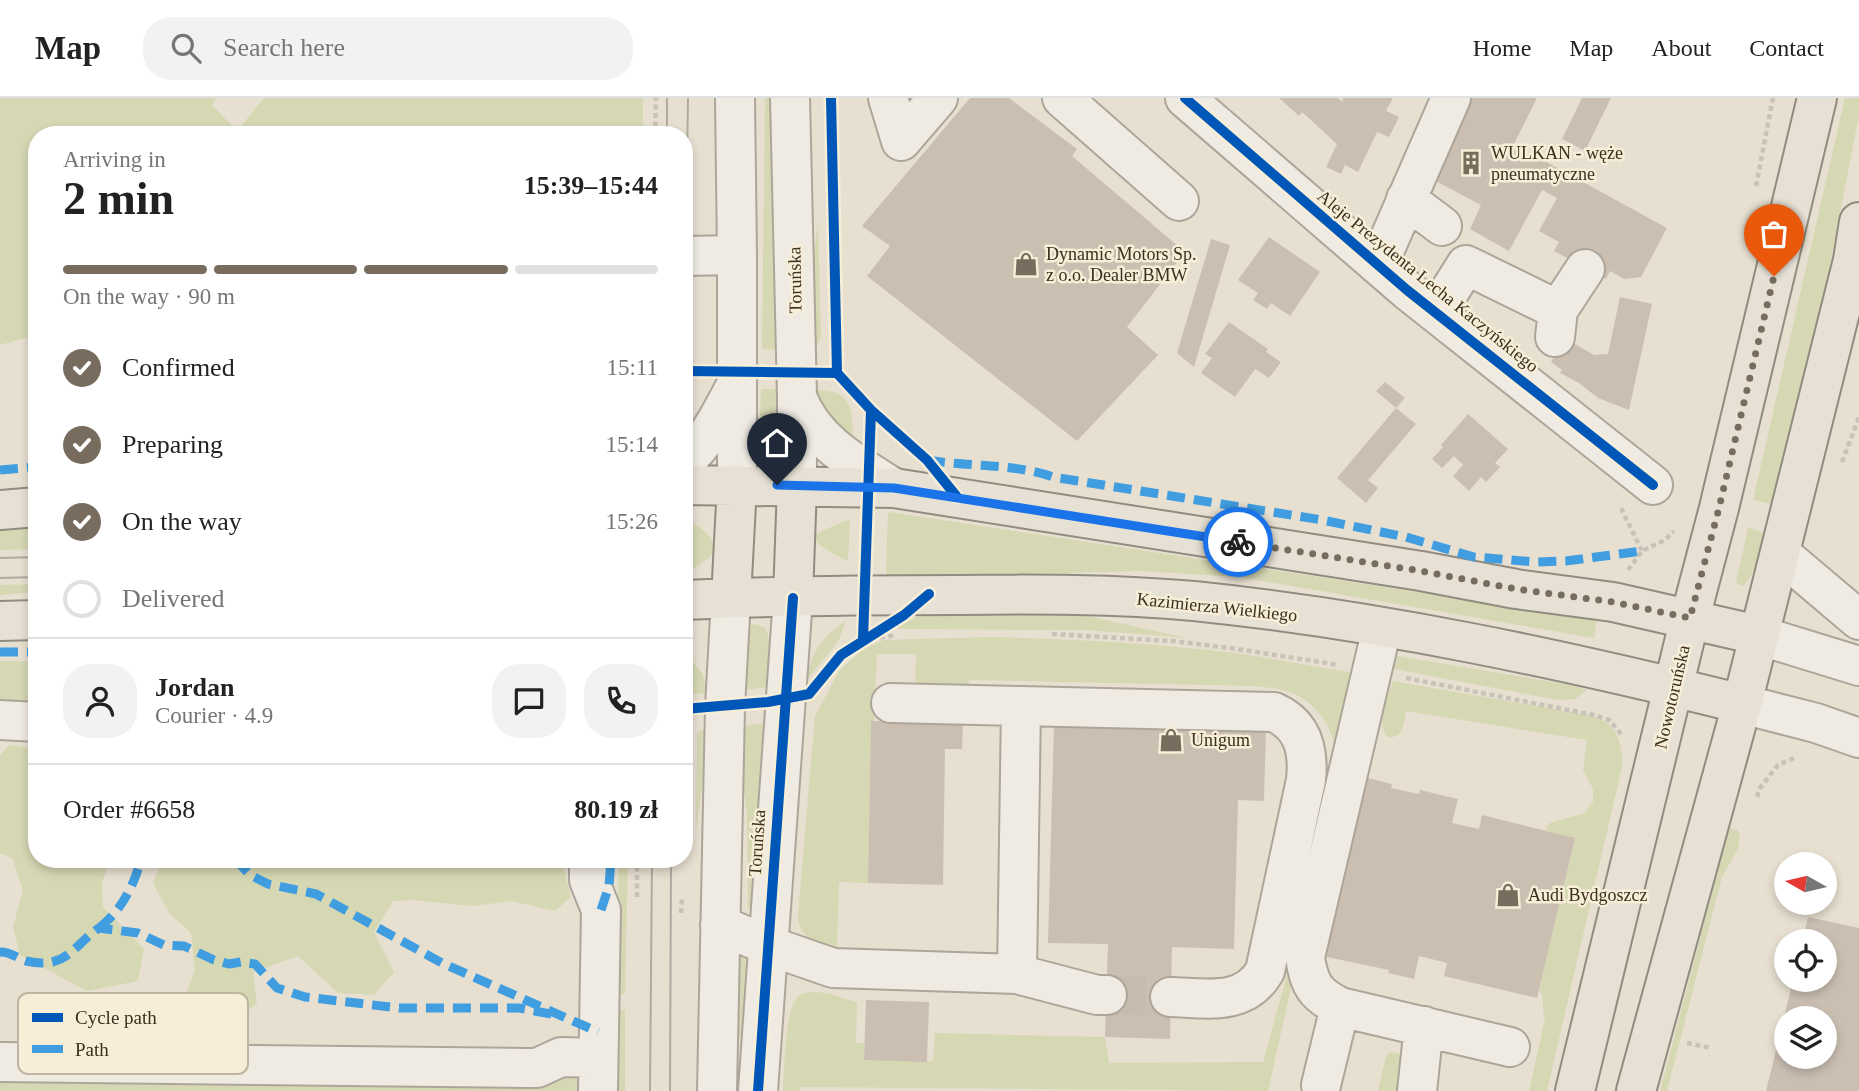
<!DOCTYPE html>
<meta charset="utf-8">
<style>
:root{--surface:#fff;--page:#f2f2f2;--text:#222;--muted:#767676;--line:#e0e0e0;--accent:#786c5e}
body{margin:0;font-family:"Times New Roman",serif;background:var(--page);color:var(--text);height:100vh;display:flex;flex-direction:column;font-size:26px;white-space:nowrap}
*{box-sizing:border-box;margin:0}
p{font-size:23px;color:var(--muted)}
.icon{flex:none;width:38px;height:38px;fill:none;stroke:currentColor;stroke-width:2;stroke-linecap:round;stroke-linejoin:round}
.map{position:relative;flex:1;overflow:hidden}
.details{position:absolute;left:28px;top:28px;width:665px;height:742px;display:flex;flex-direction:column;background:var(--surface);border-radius:28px;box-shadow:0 4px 10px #0003}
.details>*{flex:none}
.needle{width:46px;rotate:278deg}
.buttons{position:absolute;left:1774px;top:754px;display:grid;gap:14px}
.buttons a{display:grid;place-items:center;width:63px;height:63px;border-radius:50%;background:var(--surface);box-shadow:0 4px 10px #0003;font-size:35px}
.pin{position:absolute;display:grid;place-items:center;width:60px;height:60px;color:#fff;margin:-72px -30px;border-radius:50% 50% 50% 0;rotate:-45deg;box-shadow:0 0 7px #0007}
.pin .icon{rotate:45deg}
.courier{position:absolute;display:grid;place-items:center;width:70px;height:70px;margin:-35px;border:5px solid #1a73e8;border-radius:50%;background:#fff;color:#222;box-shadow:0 2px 9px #0007}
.head em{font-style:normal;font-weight:700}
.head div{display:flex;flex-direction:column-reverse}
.head{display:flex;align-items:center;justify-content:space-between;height:119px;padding:0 35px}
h1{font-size:46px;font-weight:700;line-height:52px}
.bar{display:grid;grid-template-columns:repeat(4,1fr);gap:10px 7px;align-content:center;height:84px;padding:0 35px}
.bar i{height:9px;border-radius:5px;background:var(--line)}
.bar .current{background:var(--accent)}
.bar p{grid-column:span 4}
.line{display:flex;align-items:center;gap:18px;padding:0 35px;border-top:2px solid var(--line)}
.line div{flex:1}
.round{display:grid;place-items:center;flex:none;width:74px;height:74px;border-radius:28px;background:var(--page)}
ol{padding:0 35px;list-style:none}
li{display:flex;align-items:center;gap:21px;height:77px}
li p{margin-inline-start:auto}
li .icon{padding:7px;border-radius:50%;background:var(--accent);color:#fff;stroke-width:4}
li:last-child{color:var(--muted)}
li i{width:38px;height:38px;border:4px solid var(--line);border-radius:50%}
header{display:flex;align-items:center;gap:42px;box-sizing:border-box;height:98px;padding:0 35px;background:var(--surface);border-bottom:2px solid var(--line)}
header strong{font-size:33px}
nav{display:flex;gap:38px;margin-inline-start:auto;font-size:24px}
.search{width:490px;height:63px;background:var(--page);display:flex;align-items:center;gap:18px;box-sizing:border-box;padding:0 24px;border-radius:28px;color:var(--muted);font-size:26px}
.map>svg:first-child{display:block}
</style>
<header>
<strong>Map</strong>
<div class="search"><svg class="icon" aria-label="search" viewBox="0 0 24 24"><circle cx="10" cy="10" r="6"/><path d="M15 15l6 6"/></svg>Search here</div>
<nav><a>Home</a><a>Map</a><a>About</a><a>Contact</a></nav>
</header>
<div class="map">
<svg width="1859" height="993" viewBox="0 0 1859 993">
<rect width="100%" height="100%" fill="#e7e0d1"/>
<path fill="#d6d7b3" d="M0,0H216L212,7L237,33L264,0H643V37H37V231L28,239L0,247Z
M765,0H778L783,252L762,251Z
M1845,0H1859V17L1816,239L1773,406L1753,402Z
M818,124L821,239L817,247L811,252L806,223Z
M761,291H784L779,366C754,378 761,305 761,291Z
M812,292C855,290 853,314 853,348L839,337Z
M888,414L1597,521L1594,540L1239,479L1141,473L918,479L886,477Z
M850,421L848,463C835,457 819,450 812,437Z
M689,422C721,443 724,456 687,473Z
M37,427V451L0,452V430Z
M1748,430L1767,435C1762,455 1757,472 1743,488L1736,485Z
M37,486V494L0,497V487Z
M1001,514L1087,518L1187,540L1087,532L888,531L927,515Z
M846,523L838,544L806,583C810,556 823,537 846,523Z
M755,526L766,530L770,547L768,550L770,556L768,589L736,593L748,528Z
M992,539C1071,541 1150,545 1228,554C1272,560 1317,569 1361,576L1268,993L800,989L799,993H783C784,975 785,906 799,898C814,888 842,899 857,905L856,945H864V962L933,963L935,935L1105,939L1109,965L1263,964L1287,877L1336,658C1335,629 1313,600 1286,593C1275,590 1264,589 1253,588L969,582L968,589L915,593L916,556H877L874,623H871L868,785L839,784L837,850C819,850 798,838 798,818L815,618L839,573L862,552L883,542Z
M684,552L703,577L709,596L684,595Z
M1397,558L1571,587L1587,592L1575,601L1558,602L1394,571Z
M0,563H37V612L0,611Z
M1393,583L1594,618C1618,626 1623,647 1622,669L1547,993H1529L1545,921C1541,910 1546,901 1539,891L1575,740L1545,732L1550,725L1584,715L1593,704V691L1583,672L1587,642L1406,613C1404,624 1404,641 1388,639C1375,625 1388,599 1393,583Z
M766,625L752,807L748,811L747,718L737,629Z
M700,632H710L696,732L697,635Z
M9,647L37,651V761H110L102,785L103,809L144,851L138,883L87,893L20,857L13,829L23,792L12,760L0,755V658Z
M1729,730L1737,732L1740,737L1738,751L1722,779L1667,993H1660Z
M162,761H557L562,765L571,799L555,813L511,803L473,808L412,802L393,803L374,834L394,874L374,897L338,895L298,858L253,874L257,906L228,926L194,934L178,914L195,873L191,835L169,815L153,785Z
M619,761H628L625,896L615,897Z
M734,849L744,857L749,869L742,987L740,942L735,904Z
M614,912H625V993H617Z
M0,952L566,978L574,979L579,984V993H0Z
M1390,954L1400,956L1403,961L1398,993H1378L1386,958Z"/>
<path fill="#cbbfb2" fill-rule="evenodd" d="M970,0H1009L1077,51L1072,58L1185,154L1127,229L1158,257L1077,343L867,178L890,148L862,128Z
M1279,0H1338L1342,4L1343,0H1393L1386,13L1399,19L1389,39L1377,34L1358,74L1345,67L1341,76L1326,69L1337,46L1302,14L1299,18Z
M1472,0H1537L1512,50L1530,60L1532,56L1667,130L1641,179L1624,181L1610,173L1606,181L1554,153L1559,144L1539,133L1557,100L1542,92L1509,153L1470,131L1481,107L1430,80Z
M1582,0H1611L1585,53L1562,41Z
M1269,139L1320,174L1290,218L1271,205L1267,211L1253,202L1258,195L1238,182Z
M1211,141L1230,147L1194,269L1177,255Z
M1620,199L1652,206L1629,312L1598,300L1579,285L1560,275L1562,272L1551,264L1564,240L1594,257L1608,256Z
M1229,224L1268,251L1266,254L1281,264L1269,280L1255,271L1235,299L1201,275L1212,260L1205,256Z
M1385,284L1405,300L1396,310L1376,293Z
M1396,310L1416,326L1368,382L1378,390L1366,405L1337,380Z
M1468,316L1508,351L1495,365L1500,369L1486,384L1481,379L1469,393L1453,378L1463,367L1454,358L1442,370L1432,361L1443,349L1441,347Z
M871,623L963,624L962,651H945L943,787L868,785Z
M1054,627L1266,633L1264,703L1238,702L1234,851L1172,849L1170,941L1105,939L1108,846L1048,845Z
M1355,677L1392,686L1391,690L1419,696L1420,692L1458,701L1452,725L1479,731L1482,717L1575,740L1537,900L1444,878L1447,865L1419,858L1414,881L1388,875L1389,872L1313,856Z
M1808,819L1859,830V993H1766L1793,882H1825V844H1802ZM1787,920H1825V959H1787Z
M866,902L929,904L927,964L864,962Z"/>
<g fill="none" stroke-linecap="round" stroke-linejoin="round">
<path stroke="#c5bcae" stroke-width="38" stroke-dasharray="38 19" stroke-linecap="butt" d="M1107,897L1170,899"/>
<g stroke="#ada599" stroke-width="42">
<path id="minor" d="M735,0L737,157V387
M790,0L797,299V387
M888,0L901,43L938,0
M1062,0L1179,103
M1185,0L1407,192L1653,387
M1406,101L1442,128
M684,158L737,157
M1378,167L1451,0
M1436,215L1466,167L1558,212
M1555,239L1558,212L1585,171
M797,299C814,344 856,366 894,390
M684,364C707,344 720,317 734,291
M1781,456L1859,522
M1382,530L1305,859C1309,887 1315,896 1340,909L1510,949
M1758,537L1859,568
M1742,606L1816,625L1859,640
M1021,608L1274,614C1303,627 1309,652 1306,682L1265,873C1244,909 1206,900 1170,899
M0,622L37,624
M589,761V782L601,812L598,993
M720,827L767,847L833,870L1017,876L1021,608L891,605
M1017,876L1097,897H1107
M0,964L528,970H537L561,959L598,960
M1321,987L1340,909
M717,993L725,609L731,500
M758,993L793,500
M1417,993L1424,928"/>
</g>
<g stroke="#928b80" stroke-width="42">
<path id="major" d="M684,387L894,390L1421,473L1516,491L1613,504L1758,537
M0,412L37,409
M731,500L737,387
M793,500L797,387
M684,502C775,498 867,497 958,497C1036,496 1115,496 1194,503C1379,522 1562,561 1742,606
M0,523L37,522
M1575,993L1690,520L1719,410L1817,0
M1636,993L1742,606L1853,162L1859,124"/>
</g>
<path stroke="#c8c2b9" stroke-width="4.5" stroke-dasharray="5 3.5" stroke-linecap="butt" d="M655,37L656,0
M1756,88L1773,0
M1842,364L1859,319
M1621,410L1642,453
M1628,472L1642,453L1665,442L1674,433
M1052,536L1173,543L1237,551L1339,567
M863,542L896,537
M1406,580L1594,617L1609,622L1623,638
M1757,699L1760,690L1778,667L1796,659
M637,799V761
M681,815L682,801
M1687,945L1710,950"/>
<use href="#minor" stroke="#efebe3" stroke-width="38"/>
<use href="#major" stroke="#e6e1d4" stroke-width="38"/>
<path stroke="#afaaa2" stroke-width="2" d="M667,37V0
M684,261L688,0
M0,460L37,459
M0,480L37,479
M650,993L652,761
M670,993L671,761"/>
<path stroke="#3f9de0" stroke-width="9" stroke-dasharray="18 9" stroke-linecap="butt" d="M927,362C969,369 1013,365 1053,379L1322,422L1406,439L1474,459L1536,464L1566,463L1642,453
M0,372L37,369
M0,554H37
M235,761L250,777L268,786L316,796L442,865L598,934
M601,812L609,788L611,761
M99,830C121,813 134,788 141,761
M0,854C12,854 16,860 26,863C66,872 72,849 99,830L138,835L164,847L184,848L214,862L229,866L241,864L255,866L277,890L305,899L399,910H519L561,918"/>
<g stroke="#f7eed8" stroke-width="15">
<path id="cycleway" d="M831,0L837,275L871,312L863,542
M1185,0L1407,192L1653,387
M684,273L837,275
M871,312L927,362L957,399
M684,611L768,604L809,596L841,557L904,517L929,496
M758,993L793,500"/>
</g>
<use href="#cycleway" stroke="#0057b8" stroke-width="10"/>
</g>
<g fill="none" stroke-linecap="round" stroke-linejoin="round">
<path stroke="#786c5e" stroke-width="7" stroke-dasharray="0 12.6" d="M1238,444L1421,473L1516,491L1613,504L1690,520L1719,410L1774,178"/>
<path stroke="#1a73e8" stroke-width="9" d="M777,387L894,390L1238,444"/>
</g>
<defs>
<g id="building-bare" transform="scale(1.89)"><path d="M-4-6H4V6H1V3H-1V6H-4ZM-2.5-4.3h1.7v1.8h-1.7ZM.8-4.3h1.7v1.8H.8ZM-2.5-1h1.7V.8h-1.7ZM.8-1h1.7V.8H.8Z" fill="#786c5e" stroke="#f7eed8" stroke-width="2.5" paint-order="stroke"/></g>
<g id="shop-bare" transform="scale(1.89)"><path d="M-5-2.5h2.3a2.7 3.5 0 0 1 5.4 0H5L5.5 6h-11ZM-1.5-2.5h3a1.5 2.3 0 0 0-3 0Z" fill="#786c5e" stroke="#f7eed8" stroke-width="2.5" paint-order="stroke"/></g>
</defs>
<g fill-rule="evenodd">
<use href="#building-bare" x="1471" y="65"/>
<use href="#shop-bare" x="1026" y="166"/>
<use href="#shop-bare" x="1171" y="642"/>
<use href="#shop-bare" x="1508" y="797"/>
</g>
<g text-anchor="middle" stroke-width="5" stroke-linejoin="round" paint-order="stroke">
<g font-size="18" fill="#3d2e20" stroke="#f7eed8" text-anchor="start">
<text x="1491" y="61">WULKAN - węże<tspan x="1491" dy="21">pneumatyczne</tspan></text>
<text x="1046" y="162">Dynamic Motors Sp.<tspan x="1046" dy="21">z o.o. Dealer BMW</tspan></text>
<text x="1191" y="648">Unigum</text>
<text x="1528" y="803">Audi Bydgoszcz</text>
</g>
<g font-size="18" fill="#3d2e20" stroke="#f7eed8">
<text transform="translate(795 182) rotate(-91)" y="6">Toruńska</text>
<text transform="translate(1428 183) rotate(39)" y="6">Aleje Prezydenta Lecha Kaczyńskiego</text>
<text transform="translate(1217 509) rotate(6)" y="6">Kazimierza Wielkiego</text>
<text transform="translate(1672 599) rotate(-77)" y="6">Nowotoruńska</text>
<text transform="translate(757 745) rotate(-86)" y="6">Toruńska</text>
</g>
</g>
<rect x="18" y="895" width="230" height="81" rx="10" fill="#f7eed8" stroke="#bfb4a1" stroke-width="2"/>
<rect x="32" y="915" width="31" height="9" fill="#0057b8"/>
<rect x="32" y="947" width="31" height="8" fill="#3f9de0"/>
<g font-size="19" fill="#3d2e20">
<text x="75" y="926">Cycle path</text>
<text x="75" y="958">Path</text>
</g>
</svg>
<div class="buttons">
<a><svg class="needle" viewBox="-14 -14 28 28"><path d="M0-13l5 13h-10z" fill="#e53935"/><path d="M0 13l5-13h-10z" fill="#767676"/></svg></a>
<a><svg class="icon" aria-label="locate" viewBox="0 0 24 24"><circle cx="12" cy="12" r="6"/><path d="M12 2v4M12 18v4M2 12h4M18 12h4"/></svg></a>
<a><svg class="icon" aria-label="layers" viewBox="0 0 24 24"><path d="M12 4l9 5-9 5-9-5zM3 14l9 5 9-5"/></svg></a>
</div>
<div class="pin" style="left:1774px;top:178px;background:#ea580c"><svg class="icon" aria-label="bag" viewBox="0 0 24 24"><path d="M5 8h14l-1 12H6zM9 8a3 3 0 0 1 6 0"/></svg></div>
<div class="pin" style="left:777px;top:387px;background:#1f2937"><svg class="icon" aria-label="home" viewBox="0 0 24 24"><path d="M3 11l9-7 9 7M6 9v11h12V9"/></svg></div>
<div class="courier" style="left:1238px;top:444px"><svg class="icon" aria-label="bike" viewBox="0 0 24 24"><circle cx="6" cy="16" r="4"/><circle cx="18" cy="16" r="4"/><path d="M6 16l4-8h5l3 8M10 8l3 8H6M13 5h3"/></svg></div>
<section class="details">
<div class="head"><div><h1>2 min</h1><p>Arriving in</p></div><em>15:39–15:44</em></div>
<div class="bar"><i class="current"></i><i class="current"></i><i class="current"></i><i></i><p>On the way · 90 m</p></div>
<ol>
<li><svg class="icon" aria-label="check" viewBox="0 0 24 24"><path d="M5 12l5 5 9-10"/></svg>Confirmed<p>15:11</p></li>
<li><svg class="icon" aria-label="check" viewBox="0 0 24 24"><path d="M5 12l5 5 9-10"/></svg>Preparing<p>15:14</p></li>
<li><svg class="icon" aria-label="check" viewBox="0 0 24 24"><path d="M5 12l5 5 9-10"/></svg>On the way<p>15:26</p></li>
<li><i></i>Delivered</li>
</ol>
<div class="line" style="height:126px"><a class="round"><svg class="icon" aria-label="person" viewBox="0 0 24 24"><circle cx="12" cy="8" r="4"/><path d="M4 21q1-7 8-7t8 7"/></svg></a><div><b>Jordan</b><p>Courier · 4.9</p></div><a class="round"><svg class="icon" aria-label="chat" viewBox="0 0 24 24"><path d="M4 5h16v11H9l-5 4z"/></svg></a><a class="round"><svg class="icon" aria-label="phone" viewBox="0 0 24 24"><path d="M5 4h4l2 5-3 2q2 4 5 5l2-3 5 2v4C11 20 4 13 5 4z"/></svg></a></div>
<div class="line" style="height:91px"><div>Order #6658</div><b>80.19 zł</b></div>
</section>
</div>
